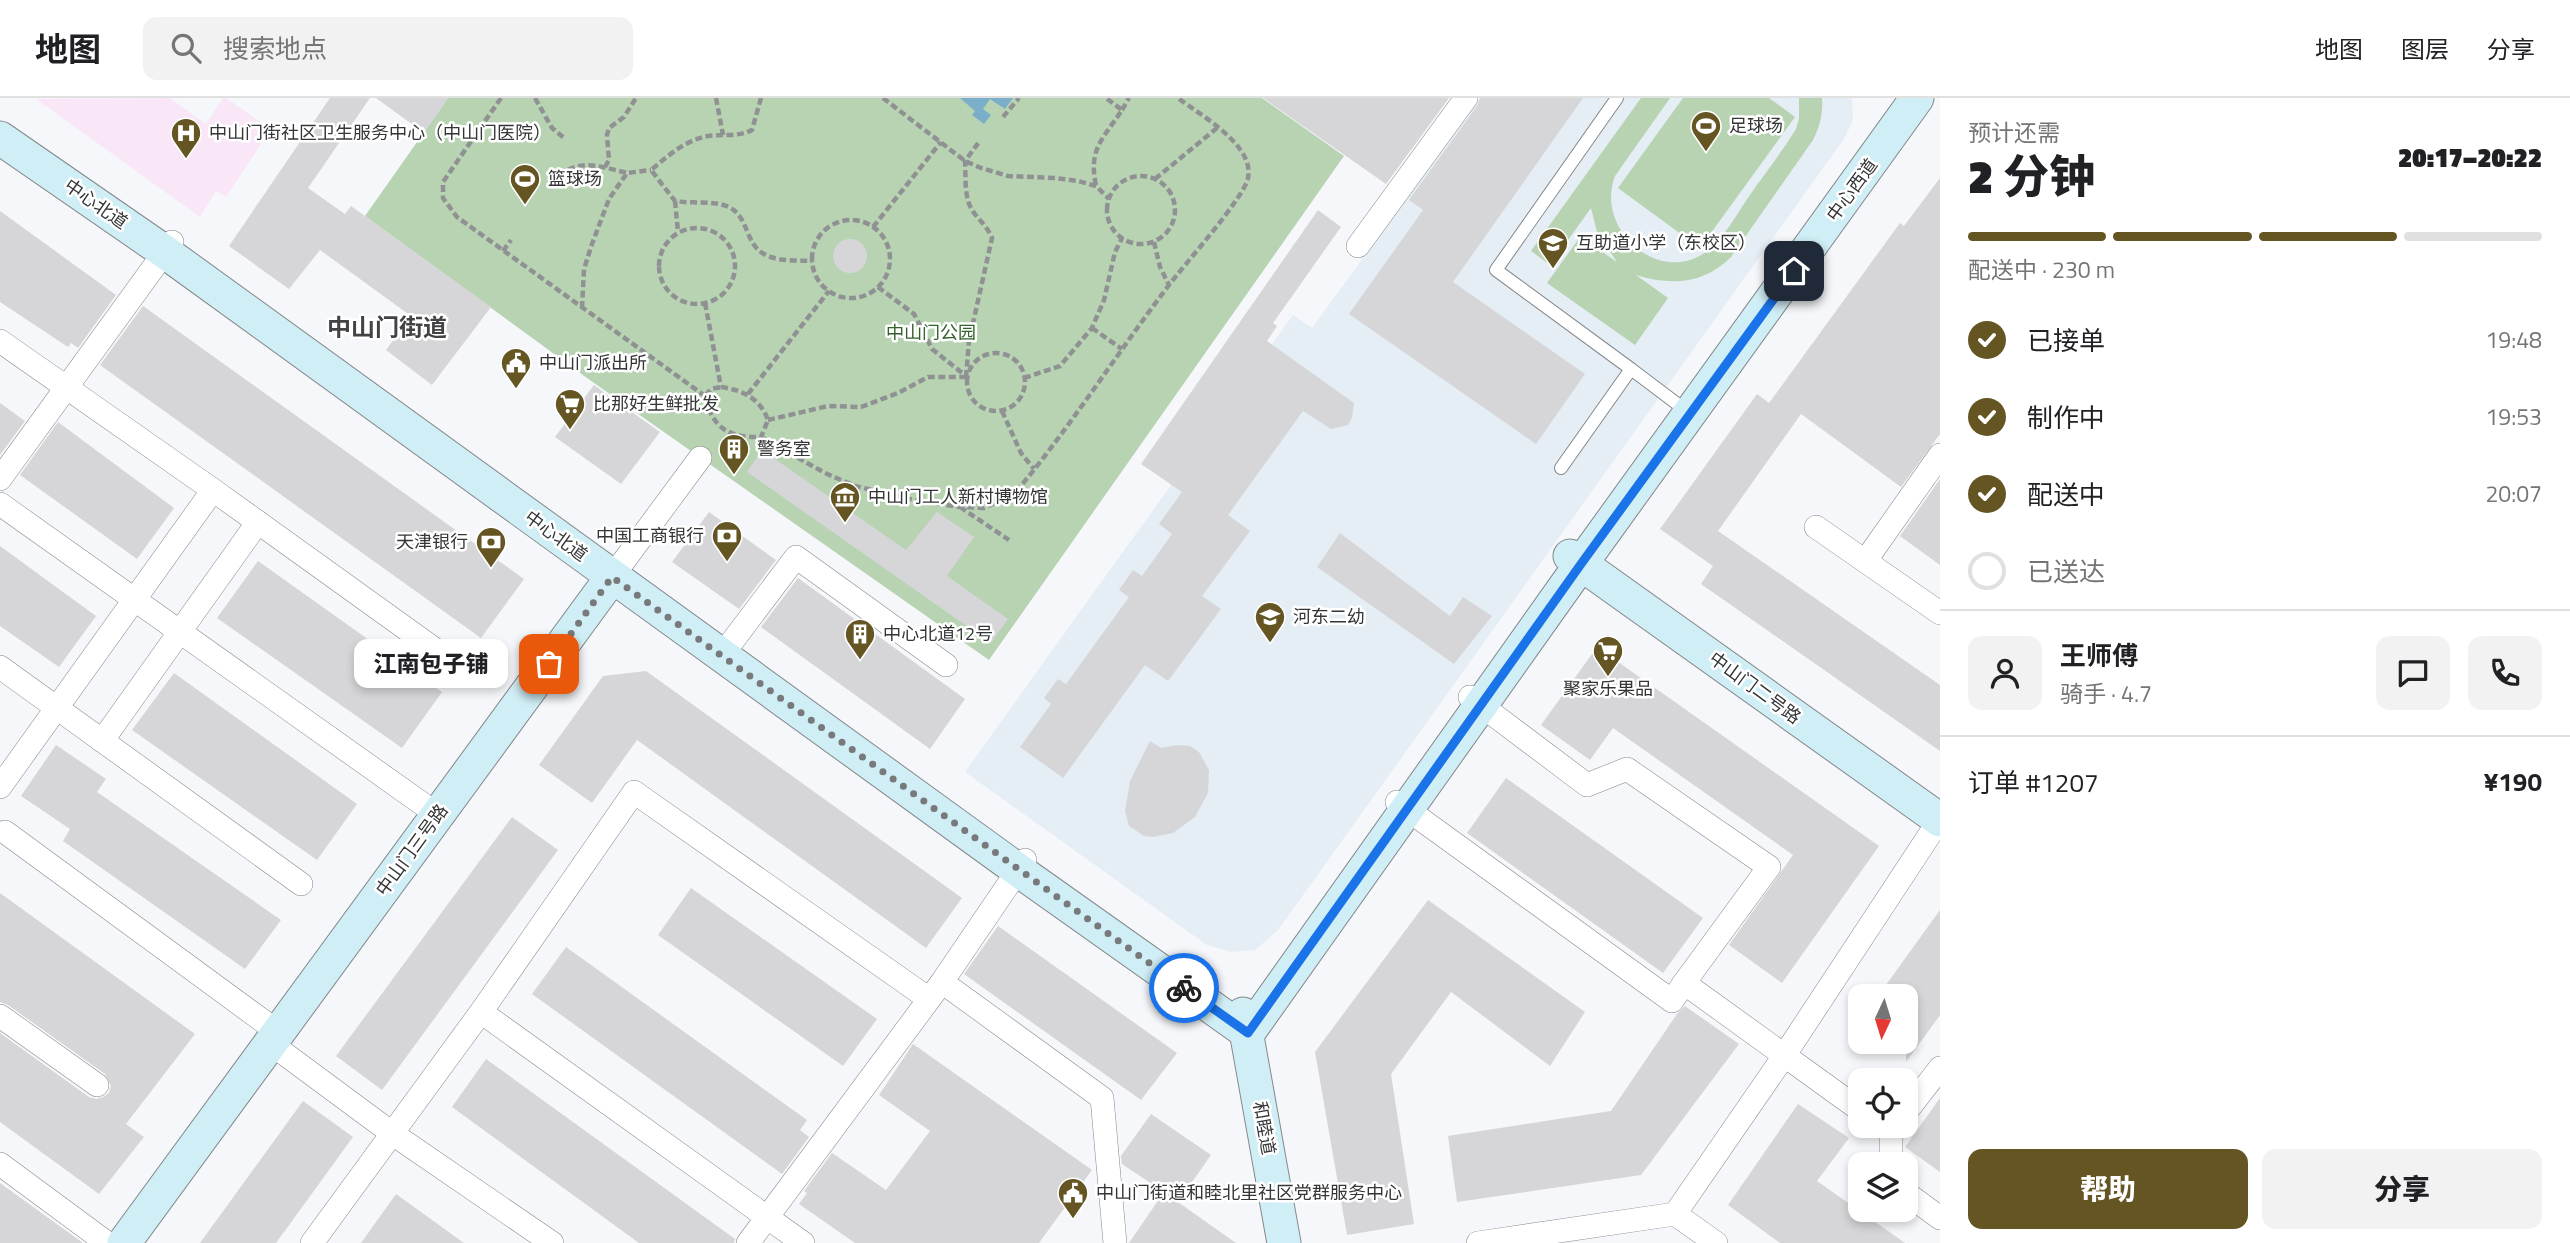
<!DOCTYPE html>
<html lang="zh">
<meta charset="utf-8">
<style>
:root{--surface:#fff;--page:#f2f2f2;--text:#202124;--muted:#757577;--line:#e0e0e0;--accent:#645522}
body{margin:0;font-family:"Titillium Web","Noto Sans SC",sans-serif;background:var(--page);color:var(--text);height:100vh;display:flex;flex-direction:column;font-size:26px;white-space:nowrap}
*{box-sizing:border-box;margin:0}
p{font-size:23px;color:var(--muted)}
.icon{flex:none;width:38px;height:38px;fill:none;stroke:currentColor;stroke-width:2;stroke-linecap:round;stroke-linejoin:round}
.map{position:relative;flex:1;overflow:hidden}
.panel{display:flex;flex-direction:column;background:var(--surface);width:630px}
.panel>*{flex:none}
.needle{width:46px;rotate:184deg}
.fabs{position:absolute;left:1848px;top:886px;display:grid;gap:14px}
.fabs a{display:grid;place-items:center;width:70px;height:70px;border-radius:14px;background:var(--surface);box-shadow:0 4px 10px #0003;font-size:35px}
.pin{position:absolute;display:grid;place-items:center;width:60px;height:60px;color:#fff;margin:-30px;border-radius:14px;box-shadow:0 4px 10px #0006}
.courier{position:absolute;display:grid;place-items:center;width:70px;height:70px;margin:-35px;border:5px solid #1a73e8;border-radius:50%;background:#fff;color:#222;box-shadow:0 2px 9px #0007}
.bubble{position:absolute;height:49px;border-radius:14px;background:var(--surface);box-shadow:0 4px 10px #0003;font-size:23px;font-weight:800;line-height:49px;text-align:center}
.overview em{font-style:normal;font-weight:800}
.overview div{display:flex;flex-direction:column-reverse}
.overview{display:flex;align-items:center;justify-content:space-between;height:119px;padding:0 28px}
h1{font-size:46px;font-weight:800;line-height:52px}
.bar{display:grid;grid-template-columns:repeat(4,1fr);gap:10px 7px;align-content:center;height:84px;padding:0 28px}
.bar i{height:9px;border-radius:5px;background:var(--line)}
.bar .active{background:var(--accent)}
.bar p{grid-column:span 4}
.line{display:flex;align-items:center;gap:18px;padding:0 28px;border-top:2px solid var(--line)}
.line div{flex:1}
.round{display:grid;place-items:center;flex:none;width:74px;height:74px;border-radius:14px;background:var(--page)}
ol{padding:0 28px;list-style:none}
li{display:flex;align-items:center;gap:21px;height:77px}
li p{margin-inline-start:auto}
li .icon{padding:7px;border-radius:50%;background:var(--accent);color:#fff;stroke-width:4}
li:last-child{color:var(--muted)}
li i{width:38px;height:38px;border:4px solid var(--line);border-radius:50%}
.cta{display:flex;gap:14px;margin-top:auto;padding:14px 28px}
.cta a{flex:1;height:80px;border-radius:14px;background:var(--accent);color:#fff;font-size:28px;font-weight:800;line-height:80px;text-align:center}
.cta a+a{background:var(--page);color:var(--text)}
header{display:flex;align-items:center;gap:42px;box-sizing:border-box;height:98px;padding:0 35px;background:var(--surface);border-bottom:2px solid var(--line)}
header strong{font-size:33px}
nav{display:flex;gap:38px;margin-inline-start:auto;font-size:24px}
.search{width:490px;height:63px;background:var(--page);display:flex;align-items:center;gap:18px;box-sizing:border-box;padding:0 24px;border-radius:14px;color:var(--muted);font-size:26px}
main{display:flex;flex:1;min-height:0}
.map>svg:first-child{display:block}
</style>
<header>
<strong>地图</strong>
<div class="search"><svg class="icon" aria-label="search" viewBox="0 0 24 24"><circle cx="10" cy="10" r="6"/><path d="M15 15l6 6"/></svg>搜索地点</div>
<nav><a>地图</a><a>图层</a><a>分享</a></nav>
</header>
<main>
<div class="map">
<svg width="1940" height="1145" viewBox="0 0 1940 1145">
<rect width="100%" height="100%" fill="#f5f7fa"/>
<path fill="#e5edf5" d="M1480,0H1852L1853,22L1844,41L1278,832L1255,852L1231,854L1207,847L965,674L1293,217L1312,230Z"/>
<path fill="#f9e7f8" d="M170,0L206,26L223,0H226L271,31L226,99L216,93L200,119L36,1Z"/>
<path fill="#b7d3b2" d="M448,0H1262L1344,58L989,562L587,280L365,118Z
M1641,0H1670L1615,78C1595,129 1655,186 1703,156C1723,143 1736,117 1750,97C1765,75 1782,54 1796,31L1799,21V0H1822C1823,16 1820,28 1813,42L1731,159C1704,186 1672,188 1636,177L1668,200L1635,247L1547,185L1580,139L1617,164L1597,134L1591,110L1550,167L1531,153Z
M1683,0H1769L1795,19L1700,150L1618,90Z"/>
<path fill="#7baec9" d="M960,0H1013L1005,11L990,1L983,11L991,17L984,26L972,17L975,13Z"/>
<path fill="#d6d6d9" d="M330,0H370L308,90L345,116L351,108L491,209L432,287L386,252L411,218L320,152L289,191L229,148Z
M376,0H448L424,35Z
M1263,0H1449L1386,86Z
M1480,0H1583L1453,184L1585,276L1536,346L1349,216L1423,112L1409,102L1477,8Z
M1940,80V336L1901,389L1801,316L1718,433L1940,587V653L1701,486L1713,468L1660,431L1757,296L1769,305L1900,125L1904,128Z
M1318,112L1341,129L1273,225L1277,228L1267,243L1354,305L1352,320L1348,327L1331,331L1303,313L1228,417L1250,433L1202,498L1221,511L1168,583L1145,567L1063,680L1020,649L1051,606L1044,600L1058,581L1066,586L1129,499L1119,492L1133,472L1142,478L1172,436L1159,426L1182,394L1141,366Z
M0,113L116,197L78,250L71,245L68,249L0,204Z
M833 158a17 17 0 1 1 34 0a17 17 0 1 1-34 0Z
M143,208L524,481L481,540L100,267Z
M594,287L660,334L621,386L555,339Z
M0,305L25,323L0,357Z
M58,324L174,410L137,461L20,377Z
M762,352L906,452L937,414L974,439L947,478L1008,521L991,545L747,374Z
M1940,381V467L1900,438Z
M709,414L776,462L739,511L672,464Z
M1340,435L1450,518L1463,499L1492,518L1454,566L1317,469Z
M0,448L96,518L59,569L0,528Z
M258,463L442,594L402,650L217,520Z
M798,480L965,601L930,651L761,529Z
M1597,549L1879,748L1782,885L1729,847L1793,757L1613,630L1590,662L1541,627Z
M646,573L962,800L926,850L637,642L592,705L539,667L603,578Z
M174,575L357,706L317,762L132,632Z
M1150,643L1161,650L1178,647L1190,648L1199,654L1209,672L1208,695L1195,719L1173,735L1153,739L1144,738L1129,728L1125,713L1130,683Z
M56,647L106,681L97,694L281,822L245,871L63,743L70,731L21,698Z
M1506,680L1703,820L1663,875L1467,735Z
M512,719L558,752L382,992L336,958Z
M691,790L877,921L843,968L658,837Z
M0,795L195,936L126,1026L144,1039L99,1096L0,1024V935L89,999L96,1001L103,999L109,995L111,988L105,976L8,907L0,904Z
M1428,802L1585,914L1550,968L1451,894L1391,976L1414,1126L1347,1137L1315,954Z
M1940,812V917L1906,964V898H1878Z
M998,828L1177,955L1141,1002L964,876Z
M566,849L807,1022L800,1032L809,1039L782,1076L532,896Z
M1685,908L1739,946L1641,1077L1457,1104L1448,1038L1611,1013L1677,916Z
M913,946L1092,1072L1039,1145H855L799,1106L807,1095L804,1093L832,1055L886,1092L930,1033L879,997Z
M486,961L735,1141L734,1145H639L452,1009Z
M1940,1000V1074L1905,1049Z
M303,1003L353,1039L276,1145H200Z
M1798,1006L1849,1040L1817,1083L1905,1145H1780L1728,1107Z
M1151,1016L1211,1057L1178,1104L1175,1102L1236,1145H1129L1164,1094L1122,1066L1121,1058Z
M0,1085L83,1145H0Z
M396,1096L464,1145H361Z"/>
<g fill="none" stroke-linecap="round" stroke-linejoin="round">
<g stroke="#858789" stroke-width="14">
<path id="lane" d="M1631,271L1688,314
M1561,370L1631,271L1496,172L1617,0"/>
</g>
<g stroke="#858789" stroke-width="24">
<path id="street" d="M1358,148L1466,0
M0,243L213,392L458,568
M0,381L172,144
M0,406L438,717
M1816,429L1940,515
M1866,462L1940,357
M612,479L700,360
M722,557L796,459L946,567
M0,569L301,786
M1470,599L1587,687L1627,671L1769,769L1684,885
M102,643L258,424
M0,689L213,392
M1397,704L1672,903L1684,885L1860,1012
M5,734L278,934
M942,884L1102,1000L1115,1145
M481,914L634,694L929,901
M0,918L97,987
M270,945L393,1036L552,1145
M1906,1014L1940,970
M0,1066L107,1145
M1891,1066V1034L1896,1027
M1906,1095L1940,1120
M312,1145L481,914L803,1145
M748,1145L942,884L1025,762
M1478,1145L1675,1116
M1716,1145L1675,1116L1784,958L1940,721"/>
</g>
<g stroke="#858789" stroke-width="35">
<path id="secondary" d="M0,40L165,154L1018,772L1248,935
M1570,458L1940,722
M1243,916L1284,1145
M1248,935L1581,466L1917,0
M124,1145L612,479"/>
</g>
<path stroke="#8f9193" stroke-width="4.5" stroke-dasharray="7 3.5" stroke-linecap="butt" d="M501,0L443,84V100L457,119L705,298
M535,0L552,30L564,40
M716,0L723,37
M761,0L752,32C739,39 723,36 708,38C685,42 668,58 651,72L675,103C693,106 713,102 729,109C749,119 745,146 764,156C778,164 796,162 812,163
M883,0L965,63L981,70L1008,78L1055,80L1078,83L1096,88L1109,101
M1122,12L1129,0
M1003,19L1019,0
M605,69L609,62L607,37L609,30L624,19L636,0
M1107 112a34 34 0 1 1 68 0a34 34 0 1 1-68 0Z
M1155,81L1217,30
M551,84C579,59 594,67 627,75
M1096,87C1088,51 1103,41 1122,12L1106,0
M675,103L678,134
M812 161a39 39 0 1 1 78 0a39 39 0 1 1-78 0Z
M873,129L941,44
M659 168a38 38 0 1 1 76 0a38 38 0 1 1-76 0Z
M1154,144L1160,169L1169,187
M503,153L511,142
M878,189L914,216L932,251L966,278
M705,205L721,289
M582,210L584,171L592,146L609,101L627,75L651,72
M1092,230L1122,251
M967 284a29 29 0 1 1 58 0a29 29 0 1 1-58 0Z
M966,279L969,243L992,140C985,124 976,121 970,108C964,95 966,77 965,63L979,44
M1024,280L1060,268L1092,230L1104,202L1115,154L1122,140
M721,289C742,292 760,300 768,322L761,339C729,340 712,330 705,298L711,291Z
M748,296L829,193
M1002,313L1021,355L1034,371
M768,322L828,308L861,309L898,295L928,279H966
M761,339L825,375L855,388L910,401L959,409L984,410L1002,402L1020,389C1073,325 1118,254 1169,187C1184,167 1244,100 1248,80C1255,47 1200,17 1178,0
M960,409L1009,442"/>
<use href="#lane" stroke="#fff" stroke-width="12"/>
<use href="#street" stroke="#fff" stroke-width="23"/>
<use href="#secondary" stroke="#d0eef5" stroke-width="33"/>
</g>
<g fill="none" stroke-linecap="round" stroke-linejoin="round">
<path stroke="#78797b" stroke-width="7" stroke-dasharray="0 12.6" d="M549,566L612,479L1184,890"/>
<path stroke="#1a73e8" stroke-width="9" d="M1184,890L1248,935L1581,466L1794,173"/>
</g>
<defs>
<g id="stadium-pin" transform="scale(1.575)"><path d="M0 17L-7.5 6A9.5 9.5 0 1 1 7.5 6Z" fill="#645522" stroke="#fff"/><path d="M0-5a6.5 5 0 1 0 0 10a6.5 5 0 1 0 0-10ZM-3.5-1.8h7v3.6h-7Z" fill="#fff"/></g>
<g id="hospital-pin" transform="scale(1.575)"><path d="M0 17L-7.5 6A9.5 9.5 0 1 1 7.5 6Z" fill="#645522" stroke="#fff"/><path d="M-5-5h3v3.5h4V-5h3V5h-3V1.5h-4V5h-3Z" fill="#fff"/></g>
<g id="school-pin" transform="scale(1.575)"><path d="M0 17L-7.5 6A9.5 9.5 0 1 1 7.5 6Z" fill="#645522" stroke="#fff"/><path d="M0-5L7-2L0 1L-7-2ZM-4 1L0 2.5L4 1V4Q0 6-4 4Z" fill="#fff"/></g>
<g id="civic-pin" transform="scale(1.575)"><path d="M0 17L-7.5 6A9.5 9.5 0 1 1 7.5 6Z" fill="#645522" stroke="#fff"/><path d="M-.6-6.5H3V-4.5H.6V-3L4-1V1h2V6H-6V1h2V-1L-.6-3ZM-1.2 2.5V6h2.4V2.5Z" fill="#fff"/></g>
<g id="supermarket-pin" transform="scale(1.575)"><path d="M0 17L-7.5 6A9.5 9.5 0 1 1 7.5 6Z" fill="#645522" stroke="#fff"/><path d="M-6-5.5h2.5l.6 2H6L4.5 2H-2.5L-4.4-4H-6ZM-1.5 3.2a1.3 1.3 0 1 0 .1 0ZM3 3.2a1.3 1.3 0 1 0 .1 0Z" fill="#fff"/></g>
<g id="building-pin" transform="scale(1.575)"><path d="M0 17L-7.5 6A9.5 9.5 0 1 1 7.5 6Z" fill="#645522" stroke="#fff"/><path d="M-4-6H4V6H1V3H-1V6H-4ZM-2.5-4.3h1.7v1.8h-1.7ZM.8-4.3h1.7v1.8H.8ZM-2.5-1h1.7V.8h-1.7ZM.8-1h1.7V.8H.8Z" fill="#fff"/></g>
<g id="museum-pin" transform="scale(1.575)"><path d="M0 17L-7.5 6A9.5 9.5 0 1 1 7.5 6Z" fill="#645522" stroke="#fff"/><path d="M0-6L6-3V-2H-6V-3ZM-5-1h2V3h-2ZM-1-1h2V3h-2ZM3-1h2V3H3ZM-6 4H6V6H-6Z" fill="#fff"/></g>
<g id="bank-pin" transform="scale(1.575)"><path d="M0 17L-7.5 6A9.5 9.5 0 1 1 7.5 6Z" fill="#645522" stroke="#fff"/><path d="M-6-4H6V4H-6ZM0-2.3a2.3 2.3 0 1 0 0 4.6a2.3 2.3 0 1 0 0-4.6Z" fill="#fff"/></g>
</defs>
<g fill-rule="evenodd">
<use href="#stadium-pin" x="1706" y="28"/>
<use href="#hospital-pin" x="186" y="35"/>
<use href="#stadium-pin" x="525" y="81"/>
<use href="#school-pin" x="1553" y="145"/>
<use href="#civic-pin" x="516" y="265"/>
<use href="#supermarket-pin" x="570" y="306"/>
<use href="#building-pin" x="734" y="351"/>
<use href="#museum-pin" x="845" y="399"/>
<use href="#bank-pin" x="727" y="438"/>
<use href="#bank-pin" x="491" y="444"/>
<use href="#school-pin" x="1270" y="519"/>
<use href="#building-pin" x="860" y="536"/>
<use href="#supermarket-pin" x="1608" y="553"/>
<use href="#civic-pin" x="1073" y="1095"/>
</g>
<g text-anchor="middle" stroke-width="5" stroke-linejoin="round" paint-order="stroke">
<g font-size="18" fill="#343536" stroke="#fff" text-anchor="start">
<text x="1729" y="34">足球场</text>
<text x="209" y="41">中山门街社区卫生服务中心（中山门医院）</text>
<text x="548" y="87">篮球场</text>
<text x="1576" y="151">互助道小学（东校区）</text>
<text x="539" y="271">中山门派出所</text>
<text x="593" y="312">比那好生鲜批发</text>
<text x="757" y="357">警务室</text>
<text x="868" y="405">中山门工人新村博物馆</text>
<text x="704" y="444" text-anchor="end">中国工商银行</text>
<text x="468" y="450" text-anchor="end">天津银行</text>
<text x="1293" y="525">河东二幼</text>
<text x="883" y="542">中心北道12号</text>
<text x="1608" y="597" text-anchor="middle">聚家乐果品</text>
<text x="1096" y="1101">中山门街道和睦北里社区党群服务中心</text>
</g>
<g font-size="18" fill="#343536" stroke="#fff">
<text transform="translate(1852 92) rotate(-54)" y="6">中心西道</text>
<text transform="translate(96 106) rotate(35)" y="6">中心北道</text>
<text transform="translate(556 438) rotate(36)" y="6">中心北道</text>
<text transform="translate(1755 590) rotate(36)" y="6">中山门二号路</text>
<text transform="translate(412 752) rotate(-54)" y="6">中山门三号路</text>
<text transform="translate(1264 1030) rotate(80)" y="6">和睦道</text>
</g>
<g font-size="18" fill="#34622d" stroke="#fff">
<text x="931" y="241">中山门公园</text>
</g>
<g font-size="24" font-weight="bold" fill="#424345" stroke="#fff">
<text x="387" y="238">中山门街道</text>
</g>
</g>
</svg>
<div class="fabs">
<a><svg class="needle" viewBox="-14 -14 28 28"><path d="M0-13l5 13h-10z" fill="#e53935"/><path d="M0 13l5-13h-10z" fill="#757577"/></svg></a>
<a><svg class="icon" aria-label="locate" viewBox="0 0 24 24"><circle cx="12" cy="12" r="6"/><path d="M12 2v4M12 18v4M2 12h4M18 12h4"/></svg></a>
<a><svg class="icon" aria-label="layers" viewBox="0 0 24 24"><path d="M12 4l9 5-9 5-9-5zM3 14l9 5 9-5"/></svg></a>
</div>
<div class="pin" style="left:549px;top:566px;background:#ea580c"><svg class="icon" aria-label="bag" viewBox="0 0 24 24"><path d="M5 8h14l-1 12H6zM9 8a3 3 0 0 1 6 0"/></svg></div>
<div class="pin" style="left:1794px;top:173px;background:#1f2937"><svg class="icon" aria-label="home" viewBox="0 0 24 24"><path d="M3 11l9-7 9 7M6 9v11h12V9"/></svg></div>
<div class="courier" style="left:1184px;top:890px"><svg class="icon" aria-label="bike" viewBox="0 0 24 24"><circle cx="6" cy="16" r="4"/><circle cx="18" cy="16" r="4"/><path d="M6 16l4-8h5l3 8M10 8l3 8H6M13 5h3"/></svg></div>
<div class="bubble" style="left:354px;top:541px;width:154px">江南包子铺</div>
</div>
<section class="panel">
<div class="overview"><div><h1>2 分钟</h1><p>预计还需</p></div><em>20:17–20:22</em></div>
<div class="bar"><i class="active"></i><i class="active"></i><i class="active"></i><i></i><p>配送中 · 230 m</p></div>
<ol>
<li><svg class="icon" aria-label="check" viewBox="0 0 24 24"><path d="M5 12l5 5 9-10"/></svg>已接单<p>19:48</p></li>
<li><svg class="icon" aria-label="check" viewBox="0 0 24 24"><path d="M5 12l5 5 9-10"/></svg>制作中<p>19:53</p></li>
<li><svg class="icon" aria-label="check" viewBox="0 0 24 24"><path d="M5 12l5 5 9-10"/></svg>配送中<p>20:07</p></li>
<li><i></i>已送达</li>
</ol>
<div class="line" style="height:126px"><a class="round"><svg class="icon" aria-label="person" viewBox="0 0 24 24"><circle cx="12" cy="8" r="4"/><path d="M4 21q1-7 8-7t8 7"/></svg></a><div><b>王师傅</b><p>骑手 · 4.7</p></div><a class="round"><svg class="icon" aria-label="chat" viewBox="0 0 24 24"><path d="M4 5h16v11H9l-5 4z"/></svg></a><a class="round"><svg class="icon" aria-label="phone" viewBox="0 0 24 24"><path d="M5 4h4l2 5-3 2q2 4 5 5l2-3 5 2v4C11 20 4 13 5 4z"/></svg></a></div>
<div class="line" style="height:91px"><div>订单 #1207</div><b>¥190</b></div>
<div class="cta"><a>帮助</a><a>分享</a></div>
</section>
</main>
